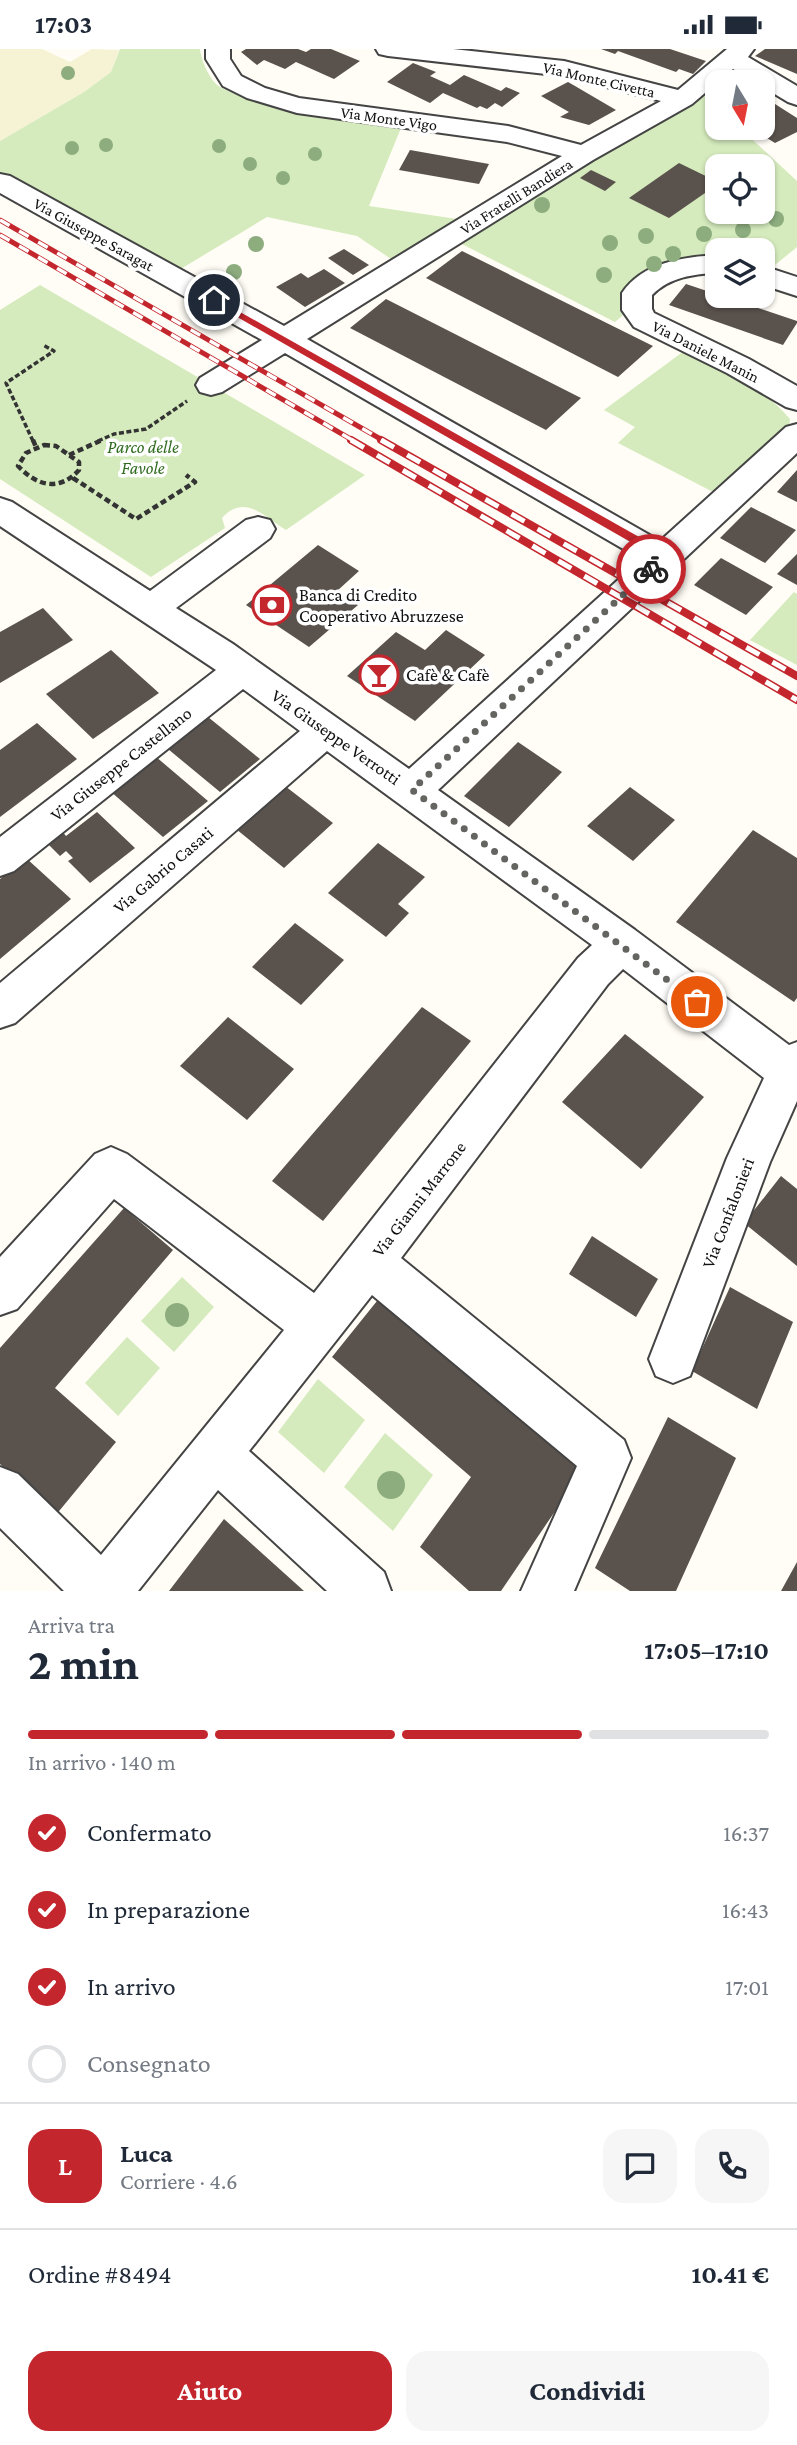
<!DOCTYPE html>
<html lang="it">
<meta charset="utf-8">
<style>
:root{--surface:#fff;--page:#f6f6f7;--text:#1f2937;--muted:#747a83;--line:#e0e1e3;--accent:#c4262e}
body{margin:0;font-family:"Crimson Pro",serif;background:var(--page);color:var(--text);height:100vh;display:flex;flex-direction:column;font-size:26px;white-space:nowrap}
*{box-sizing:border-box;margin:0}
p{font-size:23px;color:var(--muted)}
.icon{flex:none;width:38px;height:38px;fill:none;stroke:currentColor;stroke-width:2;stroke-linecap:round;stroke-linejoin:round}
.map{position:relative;height:1542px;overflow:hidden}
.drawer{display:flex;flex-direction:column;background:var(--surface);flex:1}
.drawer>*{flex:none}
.needle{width:46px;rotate:170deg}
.buttons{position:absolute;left:705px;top:21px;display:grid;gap:14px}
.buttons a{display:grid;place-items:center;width:70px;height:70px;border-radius:14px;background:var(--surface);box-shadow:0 2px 5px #0004;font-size:35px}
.pin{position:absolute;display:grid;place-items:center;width:60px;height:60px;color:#fff;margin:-30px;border:4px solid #fff;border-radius:50%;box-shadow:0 2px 7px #0007}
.courier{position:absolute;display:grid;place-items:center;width:70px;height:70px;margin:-35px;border:5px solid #c4262e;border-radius:50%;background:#fff;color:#222;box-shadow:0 2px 9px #0007}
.overview em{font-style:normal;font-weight:700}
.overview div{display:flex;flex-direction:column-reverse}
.overview{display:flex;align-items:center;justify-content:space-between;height:119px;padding:0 28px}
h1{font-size:46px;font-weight:700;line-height:52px}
.bar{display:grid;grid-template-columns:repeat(4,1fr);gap:10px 7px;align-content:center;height:84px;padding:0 28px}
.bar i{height:9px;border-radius:5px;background:var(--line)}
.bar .selected{background:var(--accent)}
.bar p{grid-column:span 4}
.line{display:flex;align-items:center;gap:18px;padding:0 28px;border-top:2px solid var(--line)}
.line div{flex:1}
.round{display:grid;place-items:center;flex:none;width:74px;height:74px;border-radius:21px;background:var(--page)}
ol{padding:0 28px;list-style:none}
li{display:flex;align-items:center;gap:21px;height:77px}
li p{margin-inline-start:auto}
li .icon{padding:7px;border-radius:50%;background:var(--accent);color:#fff;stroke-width:4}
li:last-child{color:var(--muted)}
li i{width:38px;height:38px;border:4px solid var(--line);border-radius:50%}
.button{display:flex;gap:14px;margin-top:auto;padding:14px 28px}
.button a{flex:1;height:80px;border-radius:21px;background:var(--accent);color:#fff;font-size:28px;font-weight:700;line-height:80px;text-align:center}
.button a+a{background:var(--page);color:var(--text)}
.status{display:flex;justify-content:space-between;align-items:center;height:49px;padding:0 35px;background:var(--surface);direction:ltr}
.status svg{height:19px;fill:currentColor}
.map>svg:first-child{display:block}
</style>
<div class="status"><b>17:03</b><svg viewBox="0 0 49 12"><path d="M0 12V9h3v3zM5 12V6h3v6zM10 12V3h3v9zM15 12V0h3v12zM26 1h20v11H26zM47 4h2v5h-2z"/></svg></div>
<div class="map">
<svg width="797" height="1542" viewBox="0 0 797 1542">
<rect width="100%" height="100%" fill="#fffdf5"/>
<path fill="#f6f3d4" d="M0,0H42L70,13L92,0L119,1L111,23L84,43L0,92Z"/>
<path fill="#d5ebbd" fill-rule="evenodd" d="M120,0H200C201,11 208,26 215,34C233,54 369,74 401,79L369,157L464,171L397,214L357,187L267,168L179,221L0,125V92L84,43L111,23Z
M702,46L717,54L718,79H740L797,132V198L770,220L763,219V201H718L717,211L669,215L629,261L615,273L454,191ZM718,117H763V163H718Z
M40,236L365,426L286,481C264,467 244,444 222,469L225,479L151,528L0,430V261Z
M684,302C721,322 763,337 790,370L789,381L719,446L618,394L635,378L604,361Z
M794,543L797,545V616L750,591Z
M182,1228L214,1258L174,1303L141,1272Z
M127,1288L160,1319L118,1367L85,1334Z
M318,1330L365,1371L324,1424L278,1383Z
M385,1384L433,1426L393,1482L344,1438Z"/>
<path fill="#5a524d" d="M246,0H298L306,3L311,0H331L360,12L334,30L296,13L285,20L264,11L257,16L241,3Z
M601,0H670L706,12L693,25L679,20L676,23L618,2L615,5Z
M765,0H797V25L755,7Z
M413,14L436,23L430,27L450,36L464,26L501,42L506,38L520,44L502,58L495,54L487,60L480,57L477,59L443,44L430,54L387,33Z
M568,33L575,37L616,61L589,76L560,68L569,63L541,47Z
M775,55L797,69V83L775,94L751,79H763V61Z
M410,101L489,115L479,135L399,121Z
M679,114L718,133V135L669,169L629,149Z
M591,121L616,133L605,142L580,129Z
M344,200L369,216L353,226L328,209Z
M462,202L653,297L618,328L426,229Z
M324,220L345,234L305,258L276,238L301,224L308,229Z
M686,235L797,272V274L783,296L669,256Z
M386,250L581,349L546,381L350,279Z
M797,421V453L777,443Z
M751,458L796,481L765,514L720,489Z
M318,496L359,522L337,542L358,556L309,598L246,556Z
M797,505V536L777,525Z
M721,509L773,538L746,566L694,536Z
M43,559L73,591L0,634V583Z
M446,581L485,606L415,672L347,627L396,583L425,601Z
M111,601L159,644L93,690L46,645Z
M208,668L260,710L220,743L168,700Z
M37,674L77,710L0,768V701Z
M518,693L562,723L509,778L464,747Z
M155,707L208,752L163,788L110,742Z
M285,737L333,774L284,819L236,780Z
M630,738L675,771L633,812L587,777Z
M97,763L135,799L90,834L68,812L73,809L66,802L60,807L47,794L62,782L66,787Z
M753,781L797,809V949L794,953L676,873Z
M378,794L425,828L398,855L409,864L386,888L328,844Z
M26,809L71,850L0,910V830Z
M295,874L344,911L301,956L252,918Z
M422,958L471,992L323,1172L272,1132Z
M228,968L294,1020L247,1071L180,1017Z
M625,985L704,1048L641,1120L562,1053Z
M781,1127L797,1140V1217L744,1174Z
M124,1159L173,1201L55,1339L116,1393L55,1467L0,1415V1299Z
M592,1187L658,1230L636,1268L569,1225Z
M730,1238L793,1273L757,1360L692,1322Z
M381,1247L585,1418L501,1542H469L420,1498L471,1428L332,1308Z
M668,1368L736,1409L676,1542H630L595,1519Z
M224,1470L304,1542H169Z
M797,1513V1542H781Z"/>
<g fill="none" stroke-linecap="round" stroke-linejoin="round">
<g stroke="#444" stroke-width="4">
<path id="minor" d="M206,0H230V10L241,27L265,39L299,49L508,77L581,96L661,52L564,27L388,7L379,5L376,0H453L564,12L678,41L727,0H754L748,8L797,37V56L788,53L763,38V33H755L733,20L692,55L593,111L307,290L660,492L786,378L797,375V404L438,741L635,881L789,996L797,993V1052L770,1113L690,1327L673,1334L656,1327L649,1310L727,1109L764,1029L623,920L608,935L401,1209L624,1391L631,1409L574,1542H521L577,1417L372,1246L249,1402L384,1523L391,1542H327L218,1441L138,1542H64L0,1479V1418L18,1425L101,1506L284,1281L114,1150L17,1260L0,1266V1208L95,1105L111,1098L127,1105L314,1244L578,909L592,896L327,702L15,974L0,979V934L300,682L243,640L14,822L0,827V788L216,621L0,477V449L12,453L150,542L246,471L258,468L270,471L275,480L270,489L176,559L233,595L409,720L639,512L632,505L285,304L222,343L211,346L200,343L196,336L200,329L262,291L0,144V125L10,127L284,277L562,107L507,93L297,64L247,49L223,37L206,10Z
M718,206V224C693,225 670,228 652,246V260L654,264L749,310L797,337V361L786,358L727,324L634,278L622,261V244C643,213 683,208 718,206Z
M763,217L797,228V247L763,236Z"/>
</g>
<path stroke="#333" stroke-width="3.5" stroke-dasharray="5 2.5" stroke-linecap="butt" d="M33,392L6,334L54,302L43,296
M98,392L114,385L146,380L187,352"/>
<path stroke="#333" stroke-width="4.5" stroke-dasharray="6 3.5" stroke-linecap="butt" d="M33,391L36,398
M44,396L56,397L79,413V421C59,443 37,437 18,417L26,404Z
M69,406L102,391
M73,429L136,470L195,433L186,426"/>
<use href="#minor" fill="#fff" fill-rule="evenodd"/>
<g stroke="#c4262e" stroke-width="5">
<path id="rail-far1" d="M0,171L384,392
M0,186L354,392"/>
</g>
<g stroke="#c4262e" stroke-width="8">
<path id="rail" d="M351,391L797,651
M381,391L797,627"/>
</g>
<use href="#rail-far1" stroke="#fff" stroke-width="3.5" stroke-dasharray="11" stroke-linecap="butt"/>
<use href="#rail" stroke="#fff" stroke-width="5" stroke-dasharray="15" stroke-linecap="butt"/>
</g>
<g fill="#8dad7f">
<circle cx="68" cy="24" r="7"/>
<circle cx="106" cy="96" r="7"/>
<circle cx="219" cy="97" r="7"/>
<circle cx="72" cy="99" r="7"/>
<circle cx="315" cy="105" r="7"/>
<circle cx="250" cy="115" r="7"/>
<circle cx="283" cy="129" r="7"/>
<circle cx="542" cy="156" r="8"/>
<circle cx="776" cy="170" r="8"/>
<circle cx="743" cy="181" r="8"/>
<circle cx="704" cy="185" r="8"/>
<circle cx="646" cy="187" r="8"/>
<circle cx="610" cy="194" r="8"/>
<circle cx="256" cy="195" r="8"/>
<circle cx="673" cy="205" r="8"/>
<circle cx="654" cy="215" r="8"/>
<circle cx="234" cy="223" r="8"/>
<circle cx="604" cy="226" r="8"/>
<circle cx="177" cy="1266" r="12"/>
<circle cx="391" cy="1436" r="14"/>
</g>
<path fill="#c4262e" d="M211,250H217L648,493L662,510V515L654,522H647L646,520L652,512L641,499L211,253Z"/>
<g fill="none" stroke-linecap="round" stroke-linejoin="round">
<path stroke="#646461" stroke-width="7" stroke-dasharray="0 12.6" d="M651,520L412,741L697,953"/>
</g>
<defs>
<g id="bank-ring" transform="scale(2.0125)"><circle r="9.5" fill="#fff" stroke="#c4262e" stroke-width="1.5"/><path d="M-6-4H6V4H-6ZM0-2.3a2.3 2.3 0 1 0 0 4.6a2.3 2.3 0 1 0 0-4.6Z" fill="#c4262e"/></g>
<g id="bar-ring" transform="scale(2.0125)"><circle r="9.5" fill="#fff" stroke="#c4262e" stroke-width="1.5"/><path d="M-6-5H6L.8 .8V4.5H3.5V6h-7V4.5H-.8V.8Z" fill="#c4262e"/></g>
</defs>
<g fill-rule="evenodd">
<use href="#bank-ring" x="272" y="556"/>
<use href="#bar-ring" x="379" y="626"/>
</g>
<g text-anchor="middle" stroke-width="7" stroke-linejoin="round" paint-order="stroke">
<g font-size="16" fill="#111" stroke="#fff">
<text transform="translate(599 30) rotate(13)" y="6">Via Monte Civetta</text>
<text transform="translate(389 69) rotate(8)" y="6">Via Monte Vigo</text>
<text transform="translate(516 147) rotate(-32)" y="6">Via Fratelli Bandiera</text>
<text transform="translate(94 185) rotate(29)" y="6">Via Giuseppe Saragat</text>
<text transform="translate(706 302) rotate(27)" y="6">Via Daniele Manin</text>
</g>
<g font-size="18" font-style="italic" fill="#2f6b1f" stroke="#fff">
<text x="143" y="404">Parco delle<tspan x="143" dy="21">Favole</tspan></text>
</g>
<g font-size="18" fill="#111" stroke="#fff" text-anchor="start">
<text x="299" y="552">Banca di Credito<tspan x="299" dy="21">Cooperativo Abruzzese</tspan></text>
<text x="406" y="632">Cafè &amp; Cafè</text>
</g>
<g font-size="18" fill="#111" stroke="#fff">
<text transform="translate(336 688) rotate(35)" y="6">Via Giuseppe Verrotti</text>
<text transform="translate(121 715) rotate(-38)" y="6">Via Giuseppe Castellano</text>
<text transform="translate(163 821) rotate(-40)" y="6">Via Gabrio Casati</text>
<text transform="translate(419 1150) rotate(-52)" y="6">Via Gianni Marrone</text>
<text transform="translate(728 1164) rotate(-69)" y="6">Via Confalonieri</text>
</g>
</g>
</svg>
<div class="buttons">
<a><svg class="needle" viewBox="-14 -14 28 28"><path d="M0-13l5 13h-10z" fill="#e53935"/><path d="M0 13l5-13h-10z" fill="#747a83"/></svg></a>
<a><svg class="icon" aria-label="locate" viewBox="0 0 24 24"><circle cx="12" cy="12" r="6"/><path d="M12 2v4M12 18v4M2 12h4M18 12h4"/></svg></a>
<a><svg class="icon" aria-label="layers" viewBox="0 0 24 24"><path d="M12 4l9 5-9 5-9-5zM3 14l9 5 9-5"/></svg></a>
</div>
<div class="pin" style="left:697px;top:953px;background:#ea580c"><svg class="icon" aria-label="bag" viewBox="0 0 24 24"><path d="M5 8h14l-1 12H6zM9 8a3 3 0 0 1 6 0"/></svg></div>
<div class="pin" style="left:214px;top:251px;background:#1f2937"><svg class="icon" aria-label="home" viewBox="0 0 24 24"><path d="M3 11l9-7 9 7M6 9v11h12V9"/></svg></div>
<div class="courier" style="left:651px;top:520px"><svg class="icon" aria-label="bike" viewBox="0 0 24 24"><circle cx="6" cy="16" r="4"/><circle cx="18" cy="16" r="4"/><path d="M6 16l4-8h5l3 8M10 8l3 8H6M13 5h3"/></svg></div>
</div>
<section class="drawer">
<div class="overview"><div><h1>2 min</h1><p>Arriva tra</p></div><em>17:05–17:10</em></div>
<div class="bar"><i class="selected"></i><i class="selected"></i><i class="selected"></i><i></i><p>In arrivo · 140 m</p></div>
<ol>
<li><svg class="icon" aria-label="check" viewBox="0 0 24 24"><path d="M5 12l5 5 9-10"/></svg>Confermato<p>16:37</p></li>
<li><svg class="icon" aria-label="check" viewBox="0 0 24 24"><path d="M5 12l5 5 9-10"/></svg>In preparazione<p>16:43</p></li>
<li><svg class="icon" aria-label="check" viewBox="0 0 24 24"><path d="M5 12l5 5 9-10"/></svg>In arrivo<p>17:01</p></li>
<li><i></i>Consegnato</li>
</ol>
<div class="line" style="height:126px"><b class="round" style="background:var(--accent);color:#fff">L</b><div><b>Luca</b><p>Corriere · 4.6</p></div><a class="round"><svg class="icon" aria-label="chat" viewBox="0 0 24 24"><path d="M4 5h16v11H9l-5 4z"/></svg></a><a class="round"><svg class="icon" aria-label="phone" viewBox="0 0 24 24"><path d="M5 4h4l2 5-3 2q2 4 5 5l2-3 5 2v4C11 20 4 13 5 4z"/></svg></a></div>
<div class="line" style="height:91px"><div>Ordine #8494</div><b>10.41 €</b></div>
<div class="button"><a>Aiuto</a><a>Condividi</a></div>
</section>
